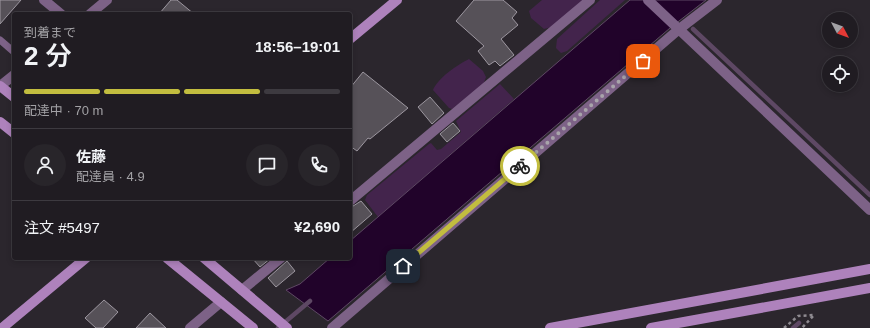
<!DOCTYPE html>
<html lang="ja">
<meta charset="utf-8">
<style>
:root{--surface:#201c22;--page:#28252a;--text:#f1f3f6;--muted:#a2a1a5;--line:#3d3a40;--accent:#c2bd3f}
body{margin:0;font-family:Arial,"Noto Sans JP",sans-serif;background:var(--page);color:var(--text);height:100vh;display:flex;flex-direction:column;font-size:15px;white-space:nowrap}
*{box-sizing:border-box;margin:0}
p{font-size:13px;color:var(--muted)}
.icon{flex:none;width:22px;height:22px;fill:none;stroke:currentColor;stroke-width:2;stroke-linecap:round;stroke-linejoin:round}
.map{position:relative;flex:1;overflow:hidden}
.panel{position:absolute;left:12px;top:12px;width:340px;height:248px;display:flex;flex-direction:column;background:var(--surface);border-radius:4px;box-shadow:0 2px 6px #0003,0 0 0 1px var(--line)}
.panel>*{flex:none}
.needle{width:26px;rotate:131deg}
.controls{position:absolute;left:822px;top:12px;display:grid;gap:8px}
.controls a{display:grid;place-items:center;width:36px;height:36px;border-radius:50%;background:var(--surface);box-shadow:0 2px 6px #0003,0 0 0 1px var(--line);font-size:20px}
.pin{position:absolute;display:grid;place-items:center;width:34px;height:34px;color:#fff;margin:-17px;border-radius:8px;box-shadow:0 2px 6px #0006}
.courier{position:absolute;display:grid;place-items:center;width:40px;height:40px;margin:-20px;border:3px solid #c2bd3f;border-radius:50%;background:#fff;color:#222;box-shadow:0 1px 5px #0007}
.summary em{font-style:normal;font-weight:600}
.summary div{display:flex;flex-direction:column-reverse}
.summary{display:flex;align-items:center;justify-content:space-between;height:68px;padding:0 12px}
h1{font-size:26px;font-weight:600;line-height:30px}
.bar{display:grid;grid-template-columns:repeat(4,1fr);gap:6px 4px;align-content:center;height:48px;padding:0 12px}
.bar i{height:5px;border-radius:3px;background:var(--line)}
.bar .selected{background:var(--accent)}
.bar p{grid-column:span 4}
.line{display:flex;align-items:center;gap:10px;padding:0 12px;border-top:1px solid var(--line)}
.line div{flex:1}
.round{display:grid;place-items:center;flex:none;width:42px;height:42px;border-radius:21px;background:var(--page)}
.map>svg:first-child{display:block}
</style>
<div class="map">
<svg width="870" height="328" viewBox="0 0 870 328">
<rect width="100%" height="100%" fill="#2b262d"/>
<path fill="#43244c" d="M542,0H583L552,27L544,29L531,18L529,11Z
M600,0H625L567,51L561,53L556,48L557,39Z
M469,59L483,71L486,77L483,85L452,109L449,108L433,90C438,78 457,65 469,59Z
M500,84L514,99L378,217L365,200L367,195L429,144L431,143L437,150L441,149L461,132L456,121Z"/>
<path fill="#21032a" stroke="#5e4864" d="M630,0H706L670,28L328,321L286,290L300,284L330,258H350V241Z"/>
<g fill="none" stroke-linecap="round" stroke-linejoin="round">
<path stroke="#5e4864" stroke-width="4.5" d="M693,29L870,195
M278,328L310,301
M793,328L799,323"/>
</g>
<path fill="#565158" stroke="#9d97a0" d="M0,0H21L0,24Z
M171,0H177L194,14H159Z
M474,0H503L517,12L512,18L518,25L501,39L514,55L500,66L495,61L489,65L478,51L484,46L456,21Z
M363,72L408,108L370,139L368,138L357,151L350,146V88Z
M430,97L444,113L432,124L418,107Z
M453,123L460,131L447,142L440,134Z
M361,201L372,214L350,233V208Z
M252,258H271L260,267Z
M287,261L295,271L276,287L268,278Z
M104,300L118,312L103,328H96L85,318Z
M150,313L166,328H136Z"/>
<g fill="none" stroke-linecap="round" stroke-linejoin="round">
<path stroke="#8e8a90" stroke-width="2.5" stroke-dasharray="3 3" stroke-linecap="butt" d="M784,328L798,316L814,315L802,328"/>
<path stroke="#7d6287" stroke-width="7" d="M0,40L14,52"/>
<path stroke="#7d6287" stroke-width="10" d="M44,0L61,14
M648,0L870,210
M90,14L107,0
M0,86L14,75
M350,201L590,0
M242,290L281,258
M190,328L221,302
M332,328L678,30L717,0"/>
<path stroke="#ae82bc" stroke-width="10" d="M350,39L397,0
M0,86L14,97
M0,122L14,133
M167,258L253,328
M204,258L287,328
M2,328L86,258
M550,328L870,269
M651,328L870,288"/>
</g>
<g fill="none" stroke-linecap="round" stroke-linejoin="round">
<path stroke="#a8a4aa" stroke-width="4" stroke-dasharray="0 7.2" d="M520,166L643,61"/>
<path stroke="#c2bd3f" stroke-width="5" d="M403,266L520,166"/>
</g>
</svg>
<div class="controls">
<a><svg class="needle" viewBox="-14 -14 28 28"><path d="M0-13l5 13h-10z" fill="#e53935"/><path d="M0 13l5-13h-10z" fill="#a2a1a5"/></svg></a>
<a><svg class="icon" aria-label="locate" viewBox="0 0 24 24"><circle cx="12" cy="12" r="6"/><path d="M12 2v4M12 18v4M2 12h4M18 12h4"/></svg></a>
</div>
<div class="pin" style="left:643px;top:61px;background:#ea580c"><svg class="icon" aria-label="bag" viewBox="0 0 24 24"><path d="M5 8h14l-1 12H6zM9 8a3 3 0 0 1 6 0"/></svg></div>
<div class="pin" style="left:403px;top:266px;background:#1f2937"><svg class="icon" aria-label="home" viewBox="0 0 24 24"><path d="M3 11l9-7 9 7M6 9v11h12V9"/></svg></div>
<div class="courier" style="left:520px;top:166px"><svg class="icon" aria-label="bike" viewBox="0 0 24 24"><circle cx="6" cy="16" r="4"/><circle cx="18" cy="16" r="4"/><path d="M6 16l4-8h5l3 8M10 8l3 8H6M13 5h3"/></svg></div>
<section class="panel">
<div class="summary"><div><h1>2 分</h1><p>到着まで</p></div><em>18:56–19:01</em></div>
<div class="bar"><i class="selected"></i><i class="selected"></i><i class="selected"></i><i></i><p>配達中 · 70 m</p></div>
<div class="line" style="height:72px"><a class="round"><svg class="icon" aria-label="person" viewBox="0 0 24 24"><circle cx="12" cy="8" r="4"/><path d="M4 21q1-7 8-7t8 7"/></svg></a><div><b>佐藤</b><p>配達員 · 4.9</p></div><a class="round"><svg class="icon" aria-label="chat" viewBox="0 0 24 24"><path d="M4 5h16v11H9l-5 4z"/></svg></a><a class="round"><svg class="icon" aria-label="phone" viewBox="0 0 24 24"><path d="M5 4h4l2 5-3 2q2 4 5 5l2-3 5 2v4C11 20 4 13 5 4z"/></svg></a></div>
<div class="line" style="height:52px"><div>注文 #5497</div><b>¥2,690</b></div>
</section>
</div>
